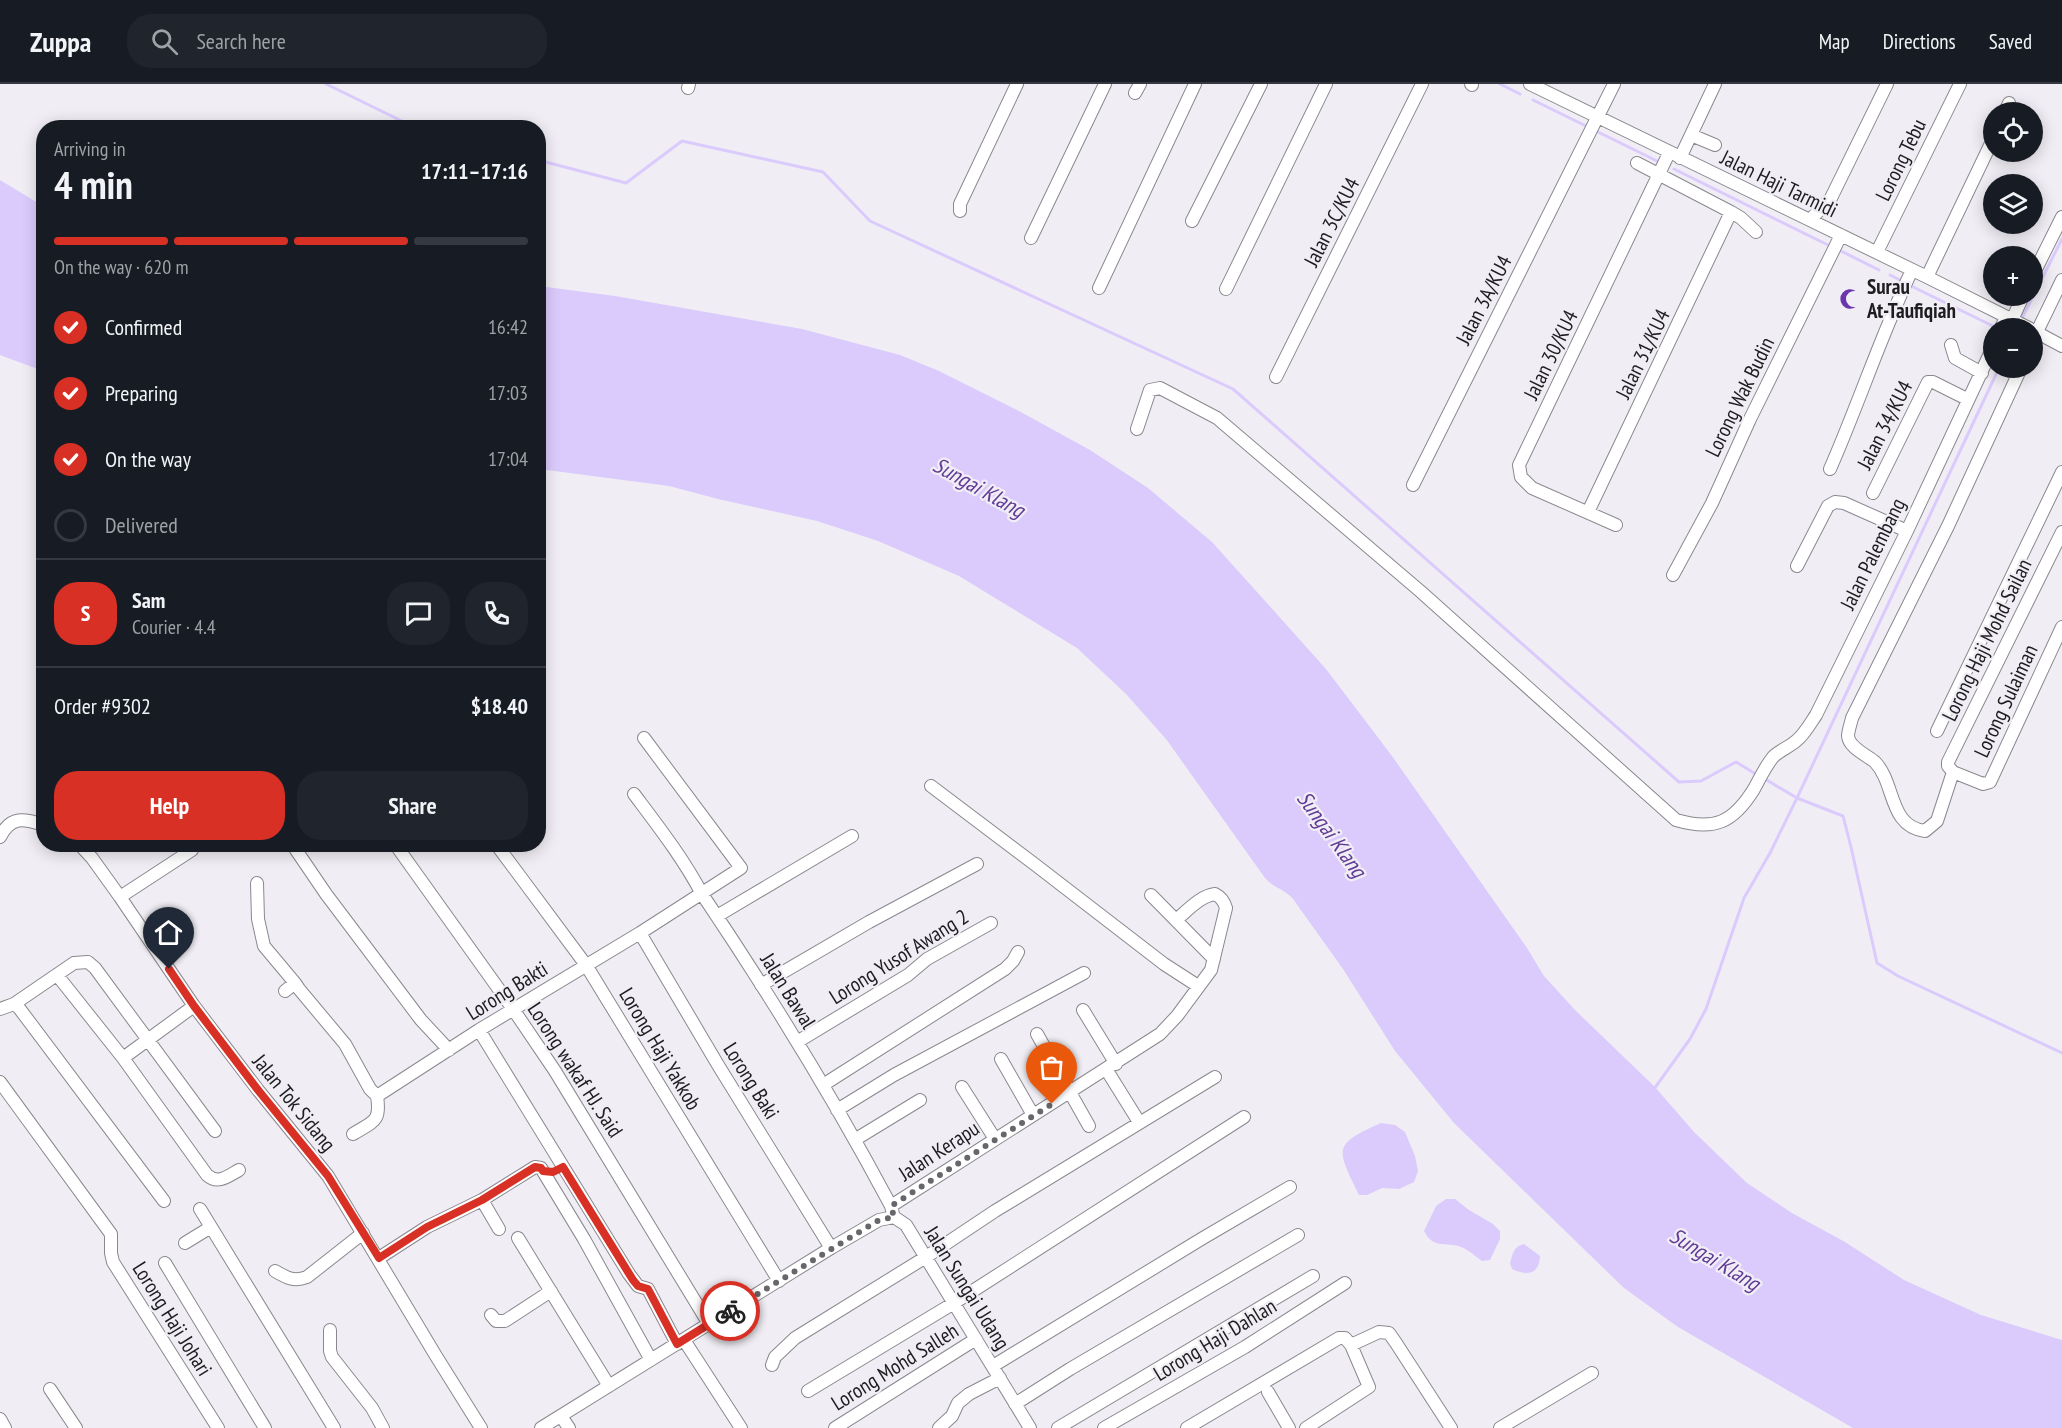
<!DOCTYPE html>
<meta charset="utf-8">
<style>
:root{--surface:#171b24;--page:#20242c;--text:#f1f3f6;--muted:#9ea1a6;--line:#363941;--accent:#d93025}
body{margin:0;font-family:"PT Sans Narrow",sans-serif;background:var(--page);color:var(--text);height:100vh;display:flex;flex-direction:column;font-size:22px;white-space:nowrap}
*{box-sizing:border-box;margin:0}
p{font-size:20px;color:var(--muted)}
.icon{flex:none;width:33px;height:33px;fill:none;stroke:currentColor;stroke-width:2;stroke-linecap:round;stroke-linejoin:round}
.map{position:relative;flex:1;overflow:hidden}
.drawer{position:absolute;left:36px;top:36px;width:510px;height:732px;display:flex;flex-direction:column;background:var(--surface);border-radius:24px;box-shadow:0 3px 15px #0003}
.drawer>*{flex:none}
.buttons{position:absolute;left:1983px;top:18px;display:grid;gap:12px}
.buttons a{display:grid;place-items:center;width:60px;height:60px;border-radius:50%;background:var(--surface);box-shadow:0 3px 15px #0003;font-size:30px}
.pin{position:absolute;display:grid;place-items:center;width:51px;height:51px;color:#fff;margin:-62px -26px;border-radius:50% 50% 50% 0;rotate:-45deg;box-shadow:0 0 6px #0007}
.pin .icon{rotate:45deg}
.courier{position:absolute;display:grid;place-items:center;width:60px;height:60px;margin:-30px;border:4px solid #d93025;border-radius:50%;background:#fff;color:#222;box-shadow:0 2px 8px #0007}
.overview em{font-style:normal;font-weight:700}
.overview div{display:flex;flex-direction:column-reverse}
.overview{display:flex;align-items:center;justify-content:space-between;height:102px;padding:0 18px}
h1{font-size:39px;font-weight:700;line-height:45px}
.bar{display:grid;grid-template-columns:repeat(4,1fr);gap:9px 6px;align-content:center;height:72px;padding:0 18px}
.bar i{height:8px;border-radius:4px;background:var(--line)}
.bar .current{background:var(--accent)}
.bar p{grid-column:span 4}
.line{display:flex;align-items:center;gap:15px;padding:0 18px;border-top:2px solid var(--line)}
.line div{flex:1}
.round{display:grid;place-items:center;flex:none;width:63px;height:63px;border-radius:24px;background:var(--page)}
ol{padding:0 18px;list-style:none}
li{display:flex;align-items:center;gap:18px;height:66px}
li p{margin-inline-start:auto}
li .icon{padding:6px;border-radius:50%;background:var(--accent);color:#fff;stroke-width:4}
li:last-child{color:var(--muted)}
li i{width:33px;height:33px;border:3px solid var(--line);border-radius:50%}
.primary-button{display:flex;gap:12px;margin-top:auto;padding:12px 18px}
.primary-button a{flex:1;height:69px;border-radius:24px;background:var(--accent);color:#fff;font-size:24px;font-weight:700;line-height:69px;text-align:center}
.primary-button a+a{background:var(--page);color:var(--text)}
header{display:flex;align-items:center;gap:36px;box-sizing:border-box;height:84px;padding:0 30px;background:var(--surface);border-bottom:2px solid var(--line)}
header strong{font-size:28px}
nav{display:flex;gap:33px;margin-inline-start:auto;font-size:21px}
.search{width:420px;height:54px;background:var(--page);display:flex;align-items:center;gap:15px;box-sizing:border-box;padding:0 21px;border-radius:24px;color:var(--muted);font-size:22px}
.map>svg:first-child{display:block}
</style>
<header>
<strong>Zuppa</strong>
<div class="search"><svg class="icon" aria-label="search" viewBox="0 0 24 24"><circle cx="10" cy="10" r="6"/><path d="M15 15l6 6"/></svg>Search here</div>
<nav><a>Map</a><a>Directions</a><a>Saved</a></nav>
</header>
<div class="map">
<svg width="2062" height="1344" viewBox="0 0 2062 1344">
<rect width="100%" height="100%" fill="#f0eef4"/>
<path fill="#dbcbfd" d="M0,96L43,122V287L0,271Z
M539,202L615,212L802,245L900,271L939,287L1019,327L1090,366L1148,404L1212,458L1326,585L1392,672L1527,864L1544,892L1575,926L1655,1003L1694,1048L1747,1099L1792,1129L1845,1158L1904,1196L1981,1231L2062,1256V1344H1853L1678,1243L1624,1204L1454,1039L1395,967L1343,885L1293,815C1285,805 1275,805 1265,794L1166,655L1126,610L1077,564L959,492L878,457L817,437L718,415L669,402L539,385Z
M1381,1039L1395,1041L1405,1048L1415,1072L1418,1087L1414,1098L1399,1105L1382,1104L1367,1111H1359C1337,1065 1331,1061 1381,1039Z
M1446,1115H1455L1469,1126L1493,1140L1500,1147V1155L1490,1176L1482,1177C1475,1172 1469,1166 1461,1163C1445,1157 1434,1166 1424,1147L1436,1122Z
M1524,1160L1540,1172C1539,1191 1527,1192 1512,1185L1510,1179C1513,1169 1514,1162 1524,1160Z"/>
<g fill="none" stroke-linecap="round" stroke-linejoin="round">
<path stroke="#dbcbfd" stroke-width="3" d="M326,0L416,44
M1500,0L1520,10
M1533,16L1588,43
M1594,46L1657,77
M538,76L626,99L682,57L823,88L870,137L1233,305L1679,698L1701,697L1736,678L1759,692
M1674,85L1830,162
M1839,166L1879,186
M1890,191L1902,197
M1909,201L1997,244
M2021,236L2062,155
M1765,695L1797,714L1843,732L1851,763L1877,879L1898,892L2062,969
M1654,1005L1690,955L1706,925L1744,814L1770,769L1797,714L1999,284"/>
<g stroke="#8a888e" stroke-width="14">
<path id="minor" d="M1471,0L1472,1
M1530,0L1927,193L2029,244
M688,4L689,0
M1135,9L1140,0
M2005,28L2009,19
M1691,51L1715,61
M1680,74L1715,0
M1637,79L1731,128L1741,134L1756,148
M960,127V120L1017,0
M1810,136L1831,114L1887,0
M1192,137L1261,0
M1031,154L1105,0
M1877,168L1960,0
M1927,193L1994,53
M2032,193L2062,133
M1099,204L1195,0
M1226,205L1326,0
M2012,236L2023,212
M2001,244L2006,233
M2032,246L2062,262
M2032,258L2062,196
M1951,261L1955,274L1982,289
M1276,293L1422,0
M1137,345L1150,306L1160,304L1217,334L1420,507L1676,736C1714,747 1733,739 1754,705C1760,694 1765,683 1773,673C1779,667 1789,663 1796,657C1804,651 1810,640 1816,631L1907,447L1994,261
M1830,385C1859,319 1881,251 1912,186
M1413,401L1614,0
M1873,409L1928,298H1933L1967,315
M1588,428L1731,128
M1616,441L1532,404L1521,393L1519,381L1669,69
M2062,448L1948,678V682L1953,688L1983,700L1990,698L2062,543
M1797,482L1828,422L1835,418L1844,419L1907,447
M1673,491L1712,419L1750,335L1841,151
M1937,647L2062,388
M1953,688L1937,737L1925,747C1888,742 1896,700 1875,678C1867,671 1849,664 1848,652C1848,647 1851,639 1852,634L1948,442L2021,284
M931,702L1033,779L1164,880L1198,902
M634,710C658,742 683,774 702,810C770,911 834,1015 891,1122L893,1130
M0,753C11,731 24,735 44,741
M79,760L92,774L120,813L194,922L258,1006L328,1092L436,1272L481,1344
M292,760L326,810L421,936L449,966
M395,760L513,925L555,987L709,1240
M496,760L586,881L779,1197
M257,799L258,835L264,862L295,899
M1151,811L1214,875
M120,813L192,766
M717,832L852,752
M640,849L718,981L831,1164
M57,891L123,974L207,1091C218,1101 228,1092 239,1086
M761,901L869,838L977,780
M285,907L295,899L299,905L345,960L370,1005L377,1012
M14,920L74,879L88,878L95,884L215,1047
M0,925L14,920L19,924L164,1117
M1083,926L1116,980
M479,946L629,1190L638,1202L648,1205L677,1260
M1037,950L1089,1042
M797,958L908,891L927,875L991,839
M123,974L194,922
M1001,975L1033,1031
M1106,985L1139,1038
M0,998L111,1150V1169L113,1178L218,1344
M823,1001L1005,885L1013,877L1018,868
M962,1003L995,1055
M837,1026L894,991L1084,889
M353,1050C374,1037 381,1038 377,1012L479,946L640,849L741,784L644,654
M856,1055L920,1016
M482,1116L499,1145
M891,1122L1160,950L1177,932L1211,886L1226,824C1224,817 1221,813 1215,810C1200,812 1188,826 1176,836
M200,1125L334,1344
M518,1154L609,1302
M185,1159L211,1143
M379,1174L427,1143L482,1116L535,1083L541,1084L584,1155L651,1276
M165,1179L265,1344
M275,1187C287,1194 294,1198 307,1193L363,1149
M491,1231L496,1237H505L551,1207
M330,1246V1267L332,1273L372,1324L383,1344
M684,1256L741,1344
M772,1281L775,1273L795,1254L926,1173L995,1127L1215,993
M993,1282L1203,1154L1290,1103
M50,1305L76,1344
M808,1307L954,1219L1244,1033
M1268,1308L1289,1344
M1015,1320L1070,1285L1298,1151
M561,1332L569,1344
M0,1335L5,1344
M541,1344L831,1164L879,1136L894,1133L906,1141L1030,1344
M835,1344L976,1255
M939,1344L952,1332L958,1319L969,1310L1000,1294
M1058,1344L1313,1192
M1104,1344L1245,1263L1345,1199
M1187,1344L1339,1254H1345L1351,1261
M1306,1344L1369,1303L1351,1261L1379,1248L1389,1249L1396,1259L1451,1344
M1500,1344L1592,1289"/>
</g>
<use href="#minor" stroke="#fff" stroke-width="12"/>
</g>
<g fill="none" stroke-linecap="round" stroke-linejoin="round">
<path stroke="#67666a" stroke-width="6" stroke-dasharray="0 10.8" d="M730,1227L879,1136L894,1133L891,1122L1052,1020"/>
<path stroke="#d93025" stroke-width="8" d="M169,885L194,922L258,1006L328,1092L379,1174L427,1143L482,1116L535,1083L541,1084L543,1087L553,1088L563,1083L633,1196L638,1202L648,1205L677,1260L730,1227"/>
</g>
<defs>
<g id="mosque-bare" transform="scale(1.62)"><path d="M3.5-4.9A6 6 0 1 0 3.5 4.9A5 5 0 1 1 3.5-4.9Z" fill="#6b36ad" stroke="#f0eef4" stroke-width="2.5" paint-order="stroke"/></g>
</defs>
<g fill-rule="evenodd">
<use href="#mosque-bare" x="1850" y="215"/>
</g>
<g text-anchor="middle" stroke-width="4.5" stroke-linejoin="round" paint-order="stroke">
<g font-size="21" fill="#1d1d1f" stroke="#f0eef4">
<text transform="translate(1901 76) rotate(-64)" y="7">Lorong Tebu</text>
<text transform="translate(1779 100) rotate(26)" y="7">Jalan Haji Tarmidi</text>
<text transform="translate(1332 138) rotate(-63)" y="7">Jalan 3C/KU4</text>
<text transform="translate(1484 216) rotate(-63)" y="7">Jalan 3A/KU4</text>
<text transform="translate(1643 270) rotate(-64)" y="7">Jalan 31/KU4</text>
<text transform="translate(1551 271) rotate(-64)" y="7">Jalan 30/KU4</text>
<text transform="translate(1740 313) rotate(-64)" y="7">Lorong Wak Budin</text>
<text transform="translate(1885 341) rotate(-63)" y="7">Jalan 34/KU4</text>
<text transform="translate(1873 470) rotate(-64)" y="7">Jalan Palembang</text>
<text transform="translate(1987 556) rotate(-64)" y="7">Lorong Haji Mohd Sailan</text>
<text transform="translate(2006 617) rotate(-65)" y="7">Lorong Sulaiman</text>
<text transform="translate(899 873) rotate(-32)" y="7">Lorong Yusof Awang 2</text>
<text transform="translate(507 907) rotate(-32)" y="7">Lorong Bakti</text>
<text transform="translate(788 907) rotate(58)" y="7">Jalan Bawal</text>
<text transform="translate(660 965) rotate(59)" y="7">Lorong Haji Yakkob</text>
<text transform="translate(575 986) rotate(57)" y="7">Lorong wakaf HJ. Said</text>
<text transform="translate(751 997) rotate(58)" y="7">Lorong Baki</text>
<text transform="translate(294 1019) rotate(51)" y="7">Jalan Tok Sidang</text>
<text transform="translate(939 1067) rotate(-33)" y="7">Jalan Kerapu</text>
<text transform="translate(967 1204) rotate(58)" y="7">Jalan Sungai Udang</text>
<text transform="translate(172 1235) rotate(58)" y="7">Lorong Haji Johari</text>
<text transform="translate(1215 1256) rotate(-31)" y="7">Lorong Haji Dahlan</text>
<text transform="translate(895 1283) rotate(-32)" y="7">Lorong Mohd Salleh</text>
</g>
<g font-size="21" font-weight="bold" fill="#1d1d1f" stroke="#f0eef4" text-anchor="start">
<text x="1867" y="210">Surau<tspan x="1867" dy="24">At-Taufiqiah</tspan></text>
</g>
<g font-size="22" font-style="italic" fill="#613b97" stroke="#f0eef4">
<text transform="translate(979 403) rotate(29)" y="8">Sungai Klang</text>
<text transform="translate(1332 750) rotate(54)" y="8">Sungai Klang</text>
<text transform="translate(1715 1175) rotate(31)" y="8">Sungai Klang</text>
</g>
</g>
</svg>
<div class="buttons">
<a><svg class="icon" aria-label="locate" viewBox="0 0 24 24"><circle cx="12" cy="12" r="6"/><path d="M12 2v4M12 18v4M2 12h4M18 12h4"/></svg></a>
<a><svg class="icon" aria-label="layers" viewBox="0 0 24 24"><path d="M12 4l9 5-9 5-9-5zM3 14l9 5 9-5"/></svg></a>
<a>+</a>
<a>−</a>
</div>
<div class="pin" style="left:1052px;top:1020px;background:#ea580c"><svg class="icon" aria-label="bag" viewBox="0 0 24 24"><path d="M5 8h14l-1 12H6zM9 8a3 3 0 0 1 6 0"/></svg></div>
<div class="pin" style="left:169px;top:885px;background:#1f2937"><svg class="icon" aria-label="home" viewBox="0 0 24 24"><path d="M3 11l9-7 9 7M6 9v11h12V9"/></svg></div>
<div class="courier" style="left:730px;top:1227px"><svg class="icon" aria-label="bike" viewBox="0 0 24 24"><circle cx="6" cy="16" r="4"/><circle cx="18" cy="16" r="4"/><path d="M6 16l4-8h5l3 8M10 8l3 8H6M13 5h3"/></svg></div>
<section class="drawer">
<div class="overview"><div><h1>4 min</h1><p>Arriving in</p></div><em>17:11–17:16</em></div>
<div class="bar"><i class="current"></i><i class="current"></i><i class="current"></i><i></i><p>On the way · 620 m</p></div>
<ol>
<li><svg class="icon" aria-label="check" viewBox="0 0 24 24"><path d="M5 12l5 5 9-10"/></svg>Confirmed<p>16:42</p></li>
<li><svg class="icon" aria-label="check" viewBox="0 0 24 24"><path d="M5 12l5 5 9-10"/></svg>Preparing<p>17:03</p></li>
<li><svg class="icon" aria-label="check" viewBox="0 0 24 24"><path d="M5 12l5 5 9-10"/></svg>On the way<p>17:04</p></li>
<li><i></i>Delivered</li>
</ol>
<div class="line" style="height:108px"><b class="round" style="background:var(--accent);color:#fff">S</b><div><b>Sam</b><p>Courier · 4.4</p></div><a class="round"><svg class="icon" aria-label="chat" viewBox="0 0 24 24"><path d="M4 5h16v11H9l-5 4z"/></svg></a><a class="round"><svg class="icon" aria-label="phone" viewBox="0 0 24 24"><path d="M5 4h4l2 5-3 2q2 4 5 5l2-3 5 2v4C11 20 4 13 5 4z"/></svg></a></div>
<div class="line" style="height:78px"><div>Order #9302</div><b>$18.40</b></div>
<div class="primary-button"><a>Help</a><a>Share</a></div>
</section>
</div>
